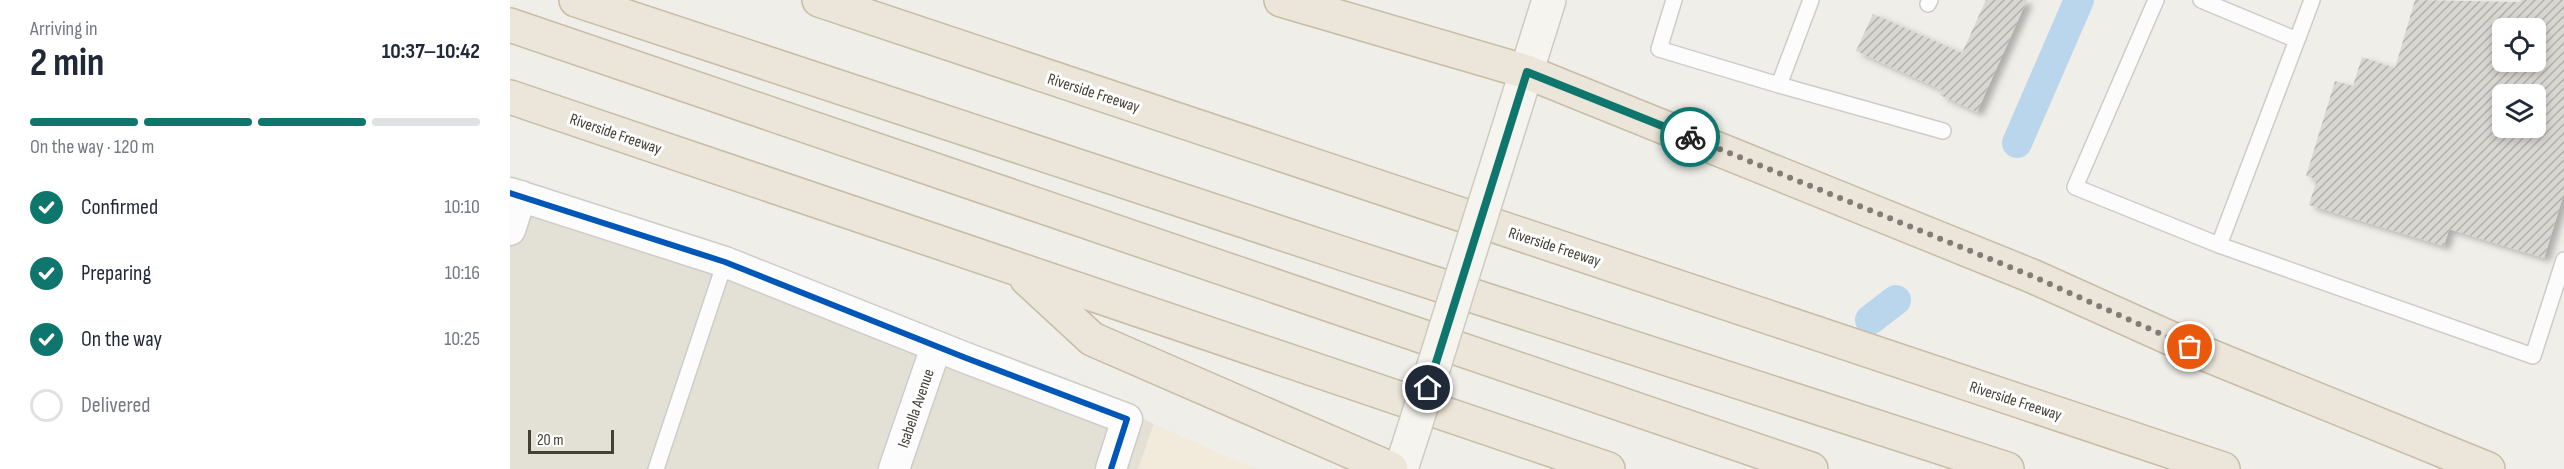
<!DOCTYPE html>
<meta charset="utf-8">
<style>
:root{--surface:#fff;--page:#f6f6f7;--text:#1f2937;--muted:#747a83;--line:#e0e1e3;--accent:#0f766e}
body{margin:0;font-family:"Sofia Sans Condensed",sans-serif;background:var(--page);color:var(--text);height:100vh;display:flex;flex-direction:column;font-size:22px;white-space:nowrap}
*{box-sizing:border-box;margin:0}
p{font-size:20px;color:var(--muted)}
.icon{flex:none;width:33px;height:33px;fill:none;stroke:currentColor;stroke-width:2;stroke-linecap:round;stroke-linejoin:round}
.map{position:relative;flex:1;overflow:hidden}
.details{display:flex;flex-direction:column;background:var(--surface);width:510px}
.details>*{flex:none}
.buttons{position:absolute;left:1982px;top:18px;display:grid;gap:12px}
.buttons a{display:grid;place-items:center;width:54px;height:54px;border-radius:9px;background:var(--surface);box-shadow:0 3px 9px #0003;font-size:30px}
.scale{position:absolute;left:18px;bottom:15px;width:86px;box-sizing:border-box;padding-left:6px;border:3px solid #454035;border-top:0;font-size:16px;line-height:21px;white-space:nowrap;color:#454035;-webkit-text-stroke:4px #fff;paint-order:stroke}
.pin{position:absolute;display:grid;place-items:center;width:51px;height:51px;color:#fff;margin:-26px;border:3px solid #fff;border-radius:50%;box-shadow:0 2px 6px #0007}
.courier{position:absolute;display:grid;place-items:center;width:60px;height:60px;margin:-30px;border:4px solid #0f766e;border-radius:50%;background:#fff;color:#222;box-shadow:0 2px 8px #0007}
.overview em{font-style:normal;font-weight:700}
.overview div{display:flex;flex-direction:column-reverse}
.overview{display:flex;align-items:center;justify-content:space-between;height:102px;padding:0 30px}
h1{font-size:39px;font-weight:700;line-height:45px}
.bar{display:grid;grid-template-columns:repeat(4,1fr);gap:9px 6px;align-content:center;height:72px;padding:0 30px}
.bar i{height:8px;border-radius:4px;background:var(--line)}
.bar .active{background:var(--accent)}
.bar p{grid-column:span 4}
ol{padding:0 30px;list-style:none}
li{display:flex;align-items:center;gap:18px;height:66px}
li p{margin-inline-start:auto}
li .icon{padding:6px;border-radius:50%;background:var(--accent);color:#fff;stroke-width:4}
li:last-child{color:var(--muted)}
li i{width:33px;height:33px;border:3px solid var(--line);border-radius:50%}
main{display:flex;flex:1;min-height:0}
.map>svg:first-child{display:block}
</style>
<main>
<section class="details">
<div class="overview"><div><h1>2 min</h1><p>Arriving in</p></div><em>10:37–10:42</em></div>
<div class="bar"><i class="active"></i><i class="active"></i><i class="active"></i><i></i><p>On the way · 120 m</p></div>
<ol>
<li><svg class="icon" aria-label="check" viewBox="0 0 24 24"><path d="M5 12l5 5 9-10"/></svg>Confirmed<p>10:10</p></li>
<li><svg class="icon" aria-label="check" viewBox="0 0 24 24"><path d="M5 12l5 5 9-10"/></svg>Preparing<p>10:16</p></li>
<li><svg class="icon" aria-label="check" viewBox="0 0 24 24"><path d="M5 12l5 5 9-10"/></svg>On the way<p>10:25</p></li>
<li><i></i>Delivered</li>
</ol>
</section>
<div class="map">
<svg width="2054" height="469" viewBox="0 0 2054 469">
<defs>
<pattern id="building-hatch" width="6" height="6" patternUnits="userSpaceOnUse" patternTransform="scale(1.5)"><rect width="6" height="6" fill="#d9d7d2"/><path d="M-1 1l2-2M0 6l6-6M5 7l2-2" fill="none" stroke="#b2b0ab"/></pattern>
<filter id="shadow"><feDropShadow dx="6" dy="4" stdDeviation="3" flood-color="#0004"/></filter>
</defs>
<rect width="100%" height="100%" fill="#f0eee9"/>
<path fill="#e3e0d6" d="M0,181L576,391L644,424L628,469H0Z"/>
<path fill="#f2ebdc" d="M644,424L727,461L752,469H628Z"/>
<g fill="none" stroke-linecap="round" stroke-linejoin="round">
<path stroke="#bad6ec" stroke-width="30" d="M1507,143L1569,0
M1360,320L1386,300"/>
</g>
<path fill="url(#building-hatch)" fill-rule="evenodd" filter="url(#shadow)" d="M1476,0H1517L1467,112L1430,95L1432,90L1346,51L1363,14L1452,53Z
M1905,0L2010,2L2011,0H2054V193L2034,258L1939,229L1934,246L1799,205L1807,179L1796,176L1825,81L1843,86L1852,57L1885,68ZM1992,28H2025V62H1992ZM1992,94H2025V128H1992Z"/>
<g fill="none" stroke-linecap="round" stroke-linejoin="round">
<g stroke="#ceccc7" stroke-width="18">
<path id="service" d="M1164,0L1149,49L1269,85L1301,0
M1646,0L1565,187L1709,245L2023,356L2054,260
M1691,0L1787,40L1802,0
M1418,4L1420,0
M1269,85L1433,131
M1709,245L1787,40
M146,469L215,262"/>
</g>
<g stroke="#ceccc7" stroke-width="33">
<path id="minor" d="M0,193L215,262L456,358L617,419L601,469
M0,230L11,196
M384,469L426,347"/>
</g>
<g stroke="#cfcbc0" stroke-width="36">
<path id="secondary" d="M1005,108L1039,0
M891,469L905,426"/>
</g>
<g stroke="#c7bca5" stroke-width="36">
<path id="motorway" d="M66,0L834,254L1497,469
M309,0L1713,469
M771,0L1017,72L1522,276L1700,356L1978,469
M0,25L1301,469
M0,97L1098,469
M517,279L582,339L881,469"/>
</g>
<use href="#service" stroke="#fdfcfc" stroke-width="15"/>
<use href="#minor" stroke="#fdfcfc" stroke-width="30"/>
<use href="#secondary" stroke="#f6f4ee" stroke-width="33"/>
<use href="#motorway" stroke="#ebe6d9" stroke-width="33"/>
<g stroke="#cfcbc0" stroke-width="36" stroke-linecap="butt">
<path id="secondary-bridge" d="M905,426L1005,108"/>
</g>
<use href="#secondary-bridge" stroke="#f6f4ee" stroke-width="33"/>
<g stroke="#fff" stroke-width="10">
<path id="cycleway" d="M0,193L215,262L456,358L617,419L601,469"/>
</g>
<use href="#cycleway" stroke="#0057b8" stroke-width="6"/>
</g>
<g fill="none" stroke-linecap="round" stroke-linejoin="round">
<path stroke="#817d74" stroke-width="6" stroke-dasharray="0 10.8" d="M1180,137L1522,276L1680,347"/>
<path stroke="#0f766e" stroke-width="8" d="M918,388L1017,72L1180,137"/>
</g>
<g text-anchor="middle" stroke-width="6" stroke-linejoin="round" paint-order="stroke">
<g font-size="16" fill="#454035" stroke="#fff">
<text transform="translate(584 92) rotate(18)" y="6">Riverside Freeway</text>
<text transform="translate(106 133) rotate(19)" y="6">Riverside Freeway</text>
<text transform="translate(1045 246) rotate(18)" y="6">Riverside Freeway</text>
<text transform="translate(1506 400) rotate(18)" y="6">Riverside Freeway</text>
<text transform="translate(405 408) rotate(-71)" y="6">Isabella Avenue</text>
</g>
</g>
</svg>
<div class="buttons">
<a><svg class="icon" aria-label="locate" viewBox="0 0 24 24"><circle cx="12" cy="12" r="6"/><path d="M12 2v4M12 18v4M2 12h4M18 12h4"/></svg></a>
<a><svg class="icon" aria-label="layers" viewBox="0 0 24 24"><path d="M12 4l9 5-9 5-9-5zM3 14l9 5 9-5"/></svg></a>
</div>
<div class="scale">20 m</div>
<div class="pin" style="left:1680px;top:347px;background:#ea580c"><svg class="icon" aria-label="bag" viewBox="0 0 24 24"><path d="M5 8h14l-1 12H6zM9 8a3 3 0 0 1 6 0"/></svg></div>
<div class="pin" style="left:918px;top:388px;background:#1f2937"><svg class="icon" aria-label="home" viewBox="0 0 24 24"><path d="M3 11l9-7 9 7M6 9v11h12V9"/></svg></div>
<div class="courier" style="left:1180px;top:137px"><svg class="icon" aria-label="bike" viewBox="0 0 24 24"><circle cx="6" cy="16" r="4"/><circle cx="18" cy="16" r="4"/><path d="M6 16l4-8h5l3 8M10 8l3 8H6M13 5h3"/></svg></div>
</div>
</main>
